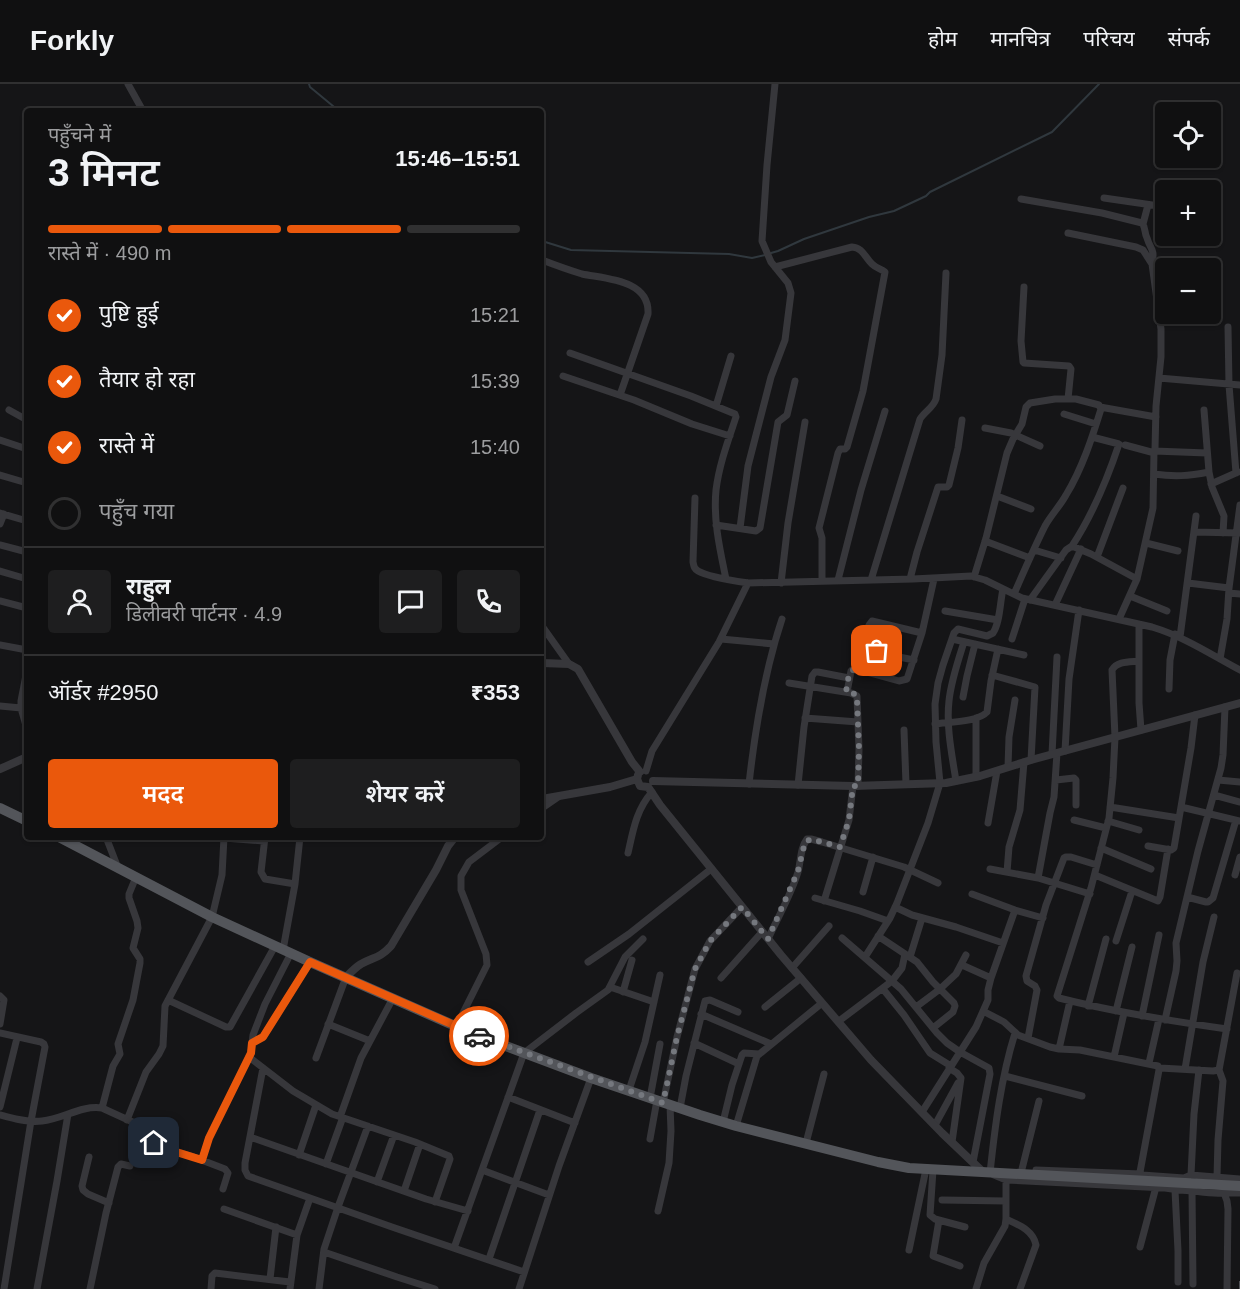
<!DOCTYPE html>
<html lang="hi">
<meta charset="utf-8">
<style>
:root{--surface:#101011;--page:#1e1e1f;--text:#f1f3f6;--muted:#9c9d9f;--line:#303031;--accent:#ea580c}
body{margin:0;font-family:Helvetica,"Noto Sans Devanagari",sans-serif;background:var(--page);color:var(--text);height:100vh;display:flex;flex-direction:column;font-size:22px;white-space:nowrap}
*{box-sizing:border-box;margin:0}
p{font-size:20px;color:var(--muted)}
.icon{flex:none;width:33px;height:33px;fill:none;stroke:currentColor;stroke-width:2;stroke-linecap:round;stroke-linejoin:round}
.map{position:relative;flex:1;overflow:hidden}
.panel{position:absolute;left:24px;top:24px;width:520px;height:732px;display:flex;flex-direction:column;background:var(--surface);border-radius:6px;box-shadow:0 2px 4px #0004,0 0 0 2px var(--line)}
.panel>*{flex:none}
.buttons{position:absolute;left:1155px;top:18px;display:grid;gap:12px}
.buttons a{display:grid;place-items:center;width:66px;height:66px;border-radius:6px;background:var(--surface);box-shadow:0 2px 4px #0004,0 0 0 2px var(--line);font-size:30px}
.pin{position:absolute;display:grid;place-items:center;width:51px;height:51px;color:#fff;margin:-26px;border-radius:12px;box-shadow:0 3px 9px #0006}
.courier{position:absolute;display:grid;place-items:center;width:60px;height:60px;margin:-30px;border:4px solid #ea580c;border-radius:50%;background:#fff;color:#222;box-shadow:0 2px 8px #0007}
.headline em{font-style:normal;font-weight:600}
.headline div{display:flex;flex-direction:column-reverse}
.headline{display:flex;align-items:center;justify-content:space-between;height:102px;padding:0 24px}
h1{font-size:39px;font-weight:600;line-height:45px}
.bar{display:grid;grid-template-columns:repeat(4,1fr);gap:9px 6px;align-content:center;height:72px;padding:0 24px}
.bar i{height:8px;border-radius:4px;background:var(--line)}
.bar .selected{background:var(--accent)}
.bar p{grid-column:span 4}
.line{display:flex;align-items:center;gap:15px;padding:0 24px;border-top:2px solid var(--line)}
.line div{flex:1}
.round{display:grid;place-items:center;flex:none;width:63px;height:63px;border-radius:6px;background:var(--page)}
ol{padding:0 24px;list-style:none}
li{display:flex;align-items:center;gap:18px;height:66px}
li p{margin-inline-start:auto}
li .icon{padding:6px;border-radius:50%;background:var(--accent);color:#fff;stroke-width:4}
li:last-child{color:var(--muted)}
li i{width:33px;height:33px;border:3px solid var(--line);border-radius:50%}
.action{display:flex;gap:12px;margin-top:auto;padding:12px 24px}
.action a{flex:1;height:69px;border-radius:6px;background:var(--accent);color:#fff;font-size:24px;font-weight:600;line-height:69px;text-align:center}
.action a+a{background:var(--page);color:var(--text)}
header{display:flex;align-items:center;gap:36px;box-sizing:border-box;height:84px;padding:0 30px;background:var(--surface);border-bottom:2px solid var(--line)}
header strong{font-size:28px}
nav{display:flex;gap:33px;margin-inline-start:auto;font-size:21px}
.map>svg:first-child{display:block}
</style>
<header>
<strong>Forkly</strong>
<nav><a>होम</a><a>मानचित्र</a><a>परिचय</a><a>संपर्क</a></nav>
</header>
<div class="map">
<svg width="1240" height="1205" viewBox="0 0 1240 1205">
<rect width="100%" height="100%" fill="#151517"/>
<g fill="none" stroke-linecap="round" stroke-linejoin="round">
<path stroke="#30383e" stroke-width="2" d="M309,0L310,3L339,27
M542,157L571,166L729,170L752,174L765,171
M771,169L778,167L804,155L869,133L894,127L926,112L930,108L1052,48L1099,0"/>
<path stroke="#37373b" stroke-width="7" d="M128,0L143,27
M1104,114L1166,123
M1021,115L1102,129L1142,139C1146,144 1144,148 1147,154C1151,167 1155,164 1152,180
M1143,140L1148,121
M1068,149L1136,163L1143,166L1152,180L1161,245V273L1156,322L1155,365L1154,367L1151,368L1125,361
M542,176C555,181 569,186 582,190C607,195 650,196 648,230L620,311
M775,183L852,163C863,164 864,172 872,180C876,184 881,185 885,188L863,307L847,363L845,365H840L838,369L819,444L822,454V497
M1024,203L1021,257L1023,278L1024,279L1069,282L1071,285L1068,315
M1228,243L1229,301L1236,389
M570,269L691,312L735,330L736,333C728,357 719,381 716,406C713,436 720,466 726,495
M563,292L634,316L692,340L730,352
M1159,294L1240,301
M716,322L731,272
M1100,323L1156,333
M9,326L27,336
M1204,326L1209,388L1212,403L1224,432L1223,449
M1064,330L1096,340
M985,344L1011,349L1040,362
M0,356L27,365
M1154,390C1175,393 1188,392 1209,388
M0,391L27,399
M1211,400L1238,388
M997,412L1031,425
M695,414L693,478C694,483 694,484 698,487C708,493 735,497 748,499L913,495L971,492L985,496L1022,514L1152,543C1185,553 1210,570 1240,586
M0,429L27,437
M0,440L4,430
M716,441L756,447L760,444L778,338L787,331L795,297
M740,444L748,382L771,293L785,256L791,209L788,199L771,178L762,157L767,81L775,0
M1194,448L1239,449
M985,457L1030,474
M1146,459L1178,467
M0,461L27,468
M1072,462C1093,430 1107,396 1119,360L1092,353
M1034,466L1061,474
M1097,473L1123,404
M0,487L27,495
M974,493L986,454L1007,369L1013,355L1022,340L1026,323L1030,319L1055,315H1076L1099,321L1101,325C1092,354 1082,385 1066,411C1060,422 1051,431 1045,442C1034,464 1024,487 1014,510
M910,495L917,468L938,403H947L949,401L958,364L962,336
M838,496L861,406L885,327
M871,496L920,335C925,327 933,324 936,315L942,271L946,189
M781,499L788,439L805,338
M1188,499L1229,504
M1229,509L1240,510
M1130,512L1167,527
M1030,516L1066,466L1072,462L1091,470L1137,495
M0,517L27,524
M1055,521L1081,465
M945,527L998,536
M1119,535L1137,495L1153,424L1154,367L1207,369
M1139,540V619L1141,646
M542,542L569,580
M1180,553L1196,432
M721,555L774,560
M952,555L1024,571
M1012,555L1025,515
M0,561L27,566
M865,564L889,571L914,576
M1220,575L1227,535L1229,504L1240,421
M1139,577C1129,578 1117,577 1112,586L1115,653L1113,694L1109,734L1091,804L1057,912L1059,914C1114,928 1170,937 1227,945
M27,586L21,617V624L27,645
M859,586L899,597L907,595L922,549L934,495
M992,591L1035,603L1031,676
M789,599L851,609L857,612L859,665L858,702
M1169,605L1170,576L1175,550
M847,608L851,587L852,586H859L861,583L869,541L872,537L922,549
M963,613L967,592L975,560
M0,622L21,624L27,622
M805,634L858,638
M935,640C949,638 978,638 987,628L991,597L998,565
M904,646L906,700
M1065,667L1069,595L1079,526
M1052,670L1057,573
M1008,683L1009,653L1015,616
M646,687L652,667L719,558L748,499
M976,693V634
M1056,696L1074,694L1076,696V721
M1218,696L1240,698
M956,697C952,671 946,643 949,617C951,597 958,577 964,558
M749,700C755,646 765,586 782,535
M798,701L804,643L812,592L815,588H818L849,594
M1214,711L1240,718
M1110,723L1179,734
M1181,723L1240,737
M542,724L558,713
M1074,736L1106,744
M1108,737L1139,746
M988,739L997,687
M106,753L118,784
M265,753L261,788L265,795L295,800L283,866
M224,754L264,757
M1148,762L1171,766L1174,764L1191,664L1195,631
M1101,764L1151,785
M628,769C633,747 636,726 652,708
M990,785L1038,794L1090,810
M1007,788L1009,763L1020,726L1024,678
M1095,791L1158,817L1160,813L1168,765
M1235,791L1240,773
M1038,794L1050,729L1054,713L1057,669
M295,800L300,753
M863,808L873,773
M972,810L1015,826L1043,834
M1187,813L1206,818H1208L1213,814L1236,736
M815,814L860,827L888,837
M824,817L849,736L853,702
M895,823L912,831L956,843L1003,859
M878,852L917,878L933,898L954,919L955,922L953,928L933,944
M842,854L901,905L937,949L947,959L960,968L989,984L990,990L973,1078
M768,855C778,833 791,811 798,788C801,777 800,764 807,755H811L822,758L904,783L938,799
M1116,857L1132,807
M865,873L890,834L897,819L928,739L940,699L936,658L935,620L938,599L943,581L954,549L958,545L987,552L993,549C1000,539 1000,518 1003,505
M910,873L922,834
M588,878L629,850L711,785
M962,881L991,894
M792,884L829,842
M721,894L762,848
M610,903L654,918
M883,905L904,931L930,969L951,982
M623,908L632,876
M0,912L4,916L0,940
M168,916L226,943H230L275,862
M1088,922L1106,855
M765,923L801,894
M916,923L940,905L956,890L966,871
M983,927L1004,938L1018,951L1050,963L1059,965L1080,966L1158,982L1159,986L1140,1088L1142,1091L1184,1094L1191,1091L1240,1095
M1116,927L1132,863
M701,930L771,960
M1142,932L1159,851
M1165,936L1176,887L1177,877L1176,859L1198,767L1221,684L1223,671L1225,623
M839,937L892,897L902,884L905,870
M328,940L370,957
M456,943L487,881L486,870L461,806V792L469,778L502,753
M0,949L41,958L44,960L45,963L31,1037L4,1205
M1028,954L1037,906L1035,902L1027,897L1026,892L1046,821L1064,774L1066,773H1071L1097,781
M252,959L263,953L310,878
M694,959L739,980
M1059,965L1070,917
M249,973L293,1007L332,1030L415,1058L449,1072L450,1075L435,1118
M1114,973L1124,929
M316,974L346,893
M1149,979L1159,935
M263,984L245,1079V1086L248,1092L392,1143L524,1188
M949,984L957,989L961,994L952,1058
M1160,984L1213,987L1219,986L1237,889
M1185,985L1203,878L1214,833
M1005,992L1082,1012
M629,1006L645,958L660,891
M508,1013L575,1039
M650,1014L660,960
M663,1019L677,953L695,885L710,857L742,823
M0,1023L17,954
M102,1024L113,982L120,970L118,960L133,916L140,879V875L133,864L138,844L137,837L129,814V810L136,793
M680,1024L686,992L705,917L710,916L738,928
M922,1028L976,943L988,916V906L991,894L1015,826
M0,1031C13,1034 28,1039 42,1037C63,1035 81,1021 102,1024L150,1046L153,1050L154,1059L157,1062L191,1072L225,1085L228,1089L223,1105
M340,1033L361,974L393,914
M127,1036L146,988L159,970L163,962L165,922L212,833L222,791L224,753
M723,1038L732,1001L742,971L744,969L759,970
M935,1041L958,999
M736,1042L757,972L822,919
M250,1053L426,1115L468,1127
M650,1055L657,1016
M806,1059L824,990
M299,1071L316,1021
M89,1073L82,1102L83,1106L88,1110L109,1119
M202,1076L209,1054L251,969L253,951L265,920L291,869
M326,1080L343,1033
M1022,1085L1039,1017
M482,1086L549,1111
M933,1086L930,1131L935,1135L965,1143
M1036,1086L1141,1090
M990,1089C995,1042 1001,994 1015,949
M994,1091L1006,1096L1165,1104L1172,1105L1175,1106C1191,1105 1208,1111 1224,1109L1227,1117L1228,1125L1227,1205
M1191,1091L1194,1030L1199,986
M1217,1093L1218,1056L1223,997L1219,986
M377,1098L394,1051
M1175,1106L1178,1167V1198
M1192,1106L1193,1200
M404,1107L420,1060
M1224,1109H1240
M942,1116L1006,1117
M224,1125L297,1151L310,1114
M658,1127L669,1079L671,1047L670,1021
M1006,1135C1019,1141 1033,1146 1036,1161L1020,1205
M939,1136L933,1172L960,1182
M1140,1163L1156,1103
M454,1164L524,969L576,929L608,906L625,873L643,855
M909,1166L926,1085
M324,1168L397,1193L435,1205
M489,1175L540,1026
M270,1195L276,1143
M37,1205L57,1097L68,1030
M90,1205L106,1129L118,1083L121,1080L130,1082
M211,1205L212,1192L215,1189L290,1198
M290,1205L297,1151
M319,1205L324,1165L338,1123L368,1042
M519,1205L559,1082L591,994
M976,1205L984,1179L1005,1142L1006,1135V1096"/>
<path stroke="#37373b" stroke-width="8" d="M542,579L569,580L578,585L632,678L640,688
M0,685L27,673
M637,695L640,702L648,703L660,721L781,871L871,976L942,1049L983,1088
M653,697L853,702L946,699L980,692L1031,676L1240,619
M542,715L610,703L637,695L638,691
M346,893C351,888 356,883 361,880C374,873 380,874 391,862L436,786L448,762L455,753"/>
<path stroke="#53555a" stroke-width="10" d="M0,724L27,737
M59,753L212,833L310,878L471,949L591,994L700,1031L736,1042L878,1078L909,1084L1240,1102"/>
<path stroke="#505156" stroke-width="2" stroke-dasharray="8 6" stroke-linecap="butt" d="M1240,1205V1192"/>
</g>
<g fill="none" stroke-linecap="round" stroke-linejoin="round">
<path stroke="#75787e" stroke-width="6" stroke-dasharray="0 10.8" d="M479,952L663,1019L677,953L695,885L710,857L742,823L768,855L798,787L805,758L811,755L840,763L849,736L853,702H858L859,665L857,615V612L855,610L846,608L849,590L852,586H859L861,583L865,564L877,567"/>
<path stroke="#ea580c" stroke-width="8" d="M154,1059L157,1062L202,1076L209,1054L251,969L252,959L263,953L310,878L479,952"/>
</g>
</svg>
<div class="buttons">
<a><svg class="icon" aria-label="locate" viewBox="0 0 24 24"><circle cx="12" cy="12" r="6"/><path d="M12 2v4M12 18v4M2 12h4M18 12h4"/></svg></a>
<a>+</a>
<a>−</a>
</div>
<div class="pin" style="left:877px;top:567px;background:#ea580c"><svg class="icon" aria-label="bag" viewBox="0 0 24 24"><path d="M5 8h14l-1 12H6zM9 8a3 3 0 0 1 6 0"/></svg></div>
<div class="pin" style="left:154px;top:1059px;background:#1f2937"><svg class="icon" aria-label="home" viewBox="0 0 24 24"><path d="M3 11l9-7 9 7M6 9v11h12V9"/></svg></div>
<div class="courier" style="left:479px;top:952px"><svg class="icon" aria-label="car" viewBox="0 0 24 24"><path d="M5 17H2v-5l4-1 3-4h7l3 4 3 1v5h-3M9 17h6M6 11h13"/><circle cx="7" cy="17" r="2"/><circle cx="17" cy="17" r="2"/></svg></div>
<section class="panel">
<div class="headline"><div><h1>3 मिनट</h1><p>पहुँचने में</p></div><em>15:46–15:51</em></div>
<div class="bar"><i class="selected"></i><i class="selected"></i><i class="selected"></i><i></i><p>रास्ते में · 490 m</p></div>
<ol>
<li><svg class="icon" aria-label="check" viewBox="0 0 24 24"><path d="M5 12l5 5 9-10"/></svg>पुष्टि हुई<p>15:21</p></li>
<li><svg class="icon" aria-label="check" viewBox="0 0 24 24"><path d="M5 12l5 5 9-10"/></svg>तैयार हो रहा<p>15:39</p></li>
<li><svg class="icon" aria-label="check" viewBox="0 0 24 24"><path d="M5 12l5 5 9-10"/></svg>रास्ते में<p>15:40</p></li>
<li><i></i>पहुँच गया</li>
</ol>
<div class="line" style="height:108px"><a class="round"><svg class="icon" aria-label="person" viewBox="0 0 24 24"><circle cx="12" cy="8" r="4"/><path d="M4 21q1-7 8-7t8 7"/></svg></a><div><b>राहुल</b><p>डिलीवरी पार्टनर · 4.9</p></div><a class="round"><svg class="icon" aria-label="chat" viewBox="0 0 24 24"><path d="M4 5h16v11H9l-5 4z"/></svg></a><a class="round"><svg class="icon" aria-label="phone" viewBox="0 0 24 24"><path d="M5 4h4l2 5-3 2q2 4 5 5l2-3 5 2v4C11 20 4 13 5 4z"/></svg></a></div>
<div class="line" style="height:78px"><div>ऑर्डर #2950</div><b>₹353</b></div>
<div class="action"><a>मदद</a><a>शेयर करें</a></div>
</section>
</div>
